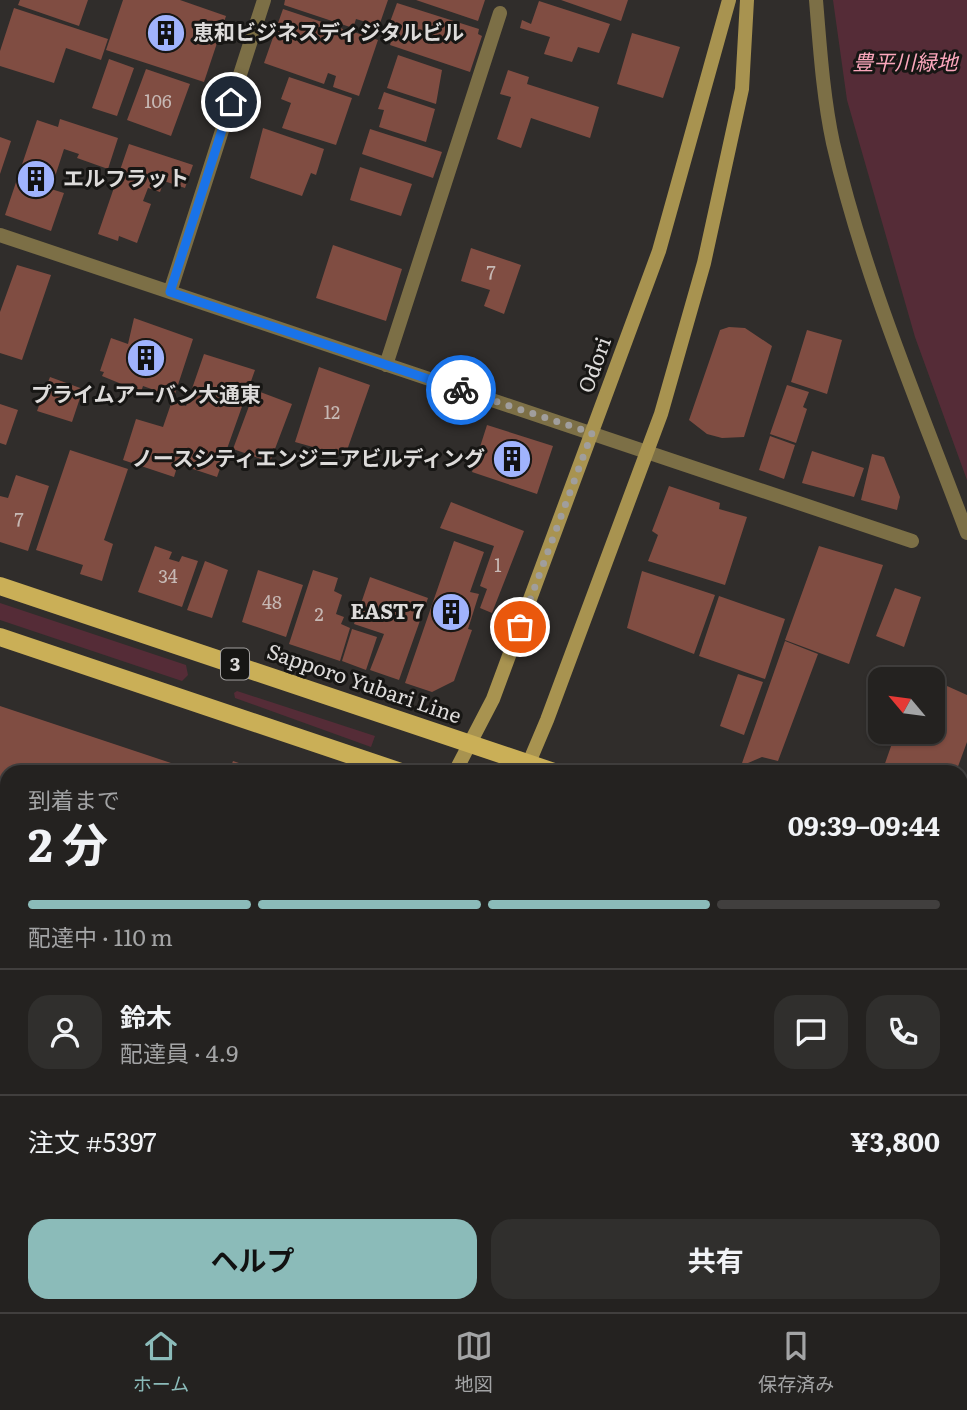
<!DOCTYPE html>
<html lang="ja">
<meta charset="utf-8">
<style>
:root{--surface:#242220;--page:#302f2d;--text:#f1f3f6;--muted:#a3a4a5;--line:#413f3e;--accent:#8bbbb9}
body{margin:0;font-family:Literata,"Noto Sans JP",serif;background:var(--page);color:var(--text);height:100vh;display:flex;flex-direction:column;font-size:26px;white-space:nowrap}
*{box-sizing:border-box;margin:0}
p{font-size:23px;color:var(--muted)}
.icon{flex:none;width:38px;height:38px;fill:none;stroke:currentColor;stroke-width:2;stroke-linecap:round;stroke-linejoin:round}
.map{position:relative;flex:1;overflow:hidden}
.details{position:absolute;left:0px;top:765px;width:968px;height:548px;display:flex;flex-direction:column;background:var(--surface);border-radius:21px 21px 0 0;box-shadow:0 2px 5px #0004,0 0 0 2px var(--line)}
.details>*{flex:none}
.needle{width:46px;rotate:299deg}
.controls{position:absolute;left:868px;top:667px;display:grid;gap:14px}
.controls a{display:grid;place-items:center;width:77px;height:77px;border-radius:14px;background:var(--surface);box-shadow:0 2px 5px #0004,0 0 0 2px var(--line);font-size:35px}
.pin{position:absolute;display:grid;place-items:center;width:60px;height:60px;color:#fff;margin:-30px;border:4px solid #fff;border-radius:50%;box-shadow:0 2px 7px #0007}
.courier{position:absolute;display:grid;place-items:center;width:70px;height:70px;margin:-35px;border:5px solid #1a73e8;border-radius:50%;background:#fff;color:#222;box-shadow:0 2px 9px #0007}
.head em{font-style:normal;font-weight:700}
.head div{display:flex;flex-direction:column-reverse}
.head{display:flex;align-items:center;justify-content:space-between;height:119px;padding:0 28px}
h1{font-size:46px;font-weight:700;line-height:52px}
.bar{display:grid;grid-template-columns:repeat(4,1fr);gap:10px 7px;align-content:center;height:84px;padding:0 28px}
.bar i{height:9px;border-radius:5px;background:var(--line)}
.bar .active{background:var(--accent)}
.bar p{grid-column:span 4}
.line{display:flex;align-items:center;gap:18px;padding:0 28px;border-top:2px solid var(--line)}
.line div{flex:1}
.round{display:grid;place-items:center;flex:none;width:74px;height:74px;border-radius:21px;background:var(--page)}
.cta{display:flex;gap:14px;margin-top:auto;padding:14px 28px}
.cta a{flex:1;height:80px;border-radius:21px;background:var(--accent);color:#111;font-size:28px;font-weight:700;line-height:80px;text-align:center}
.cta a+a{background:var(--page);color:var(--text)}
.tab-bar{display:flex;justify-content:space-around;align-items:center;height:98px;border-top:2px solid var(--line);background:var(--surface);font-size:19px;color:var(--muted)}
.tab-bar a{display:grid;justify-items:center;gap:4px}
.tab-bar .active{color:var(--accent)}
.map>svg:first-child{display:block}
</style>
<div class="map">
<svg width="967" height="1312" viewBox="0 0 967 1312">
<rect width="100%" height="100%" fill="#302d2b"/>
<path fill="#552c37" d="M833,0H967V480L915,337L847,100Z
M0,603L186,665L188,675L182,681L0,620Z
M237,691L375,736L371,747L235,698L234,693Z"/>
<path fill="#804d42" d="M20,0H88L79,26L18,5Z
M123,0H180L226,16L204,82L106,50Z
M285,0H388L379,26L356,19L353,28L284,5Z
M416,0H485L478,21Z
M561,0H628L621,21Z
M539,1L610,24L599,53L578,47L572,62L544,54L550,37L520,28L522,20L531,24Z
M397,3L479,29L478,34L482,36L470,72L390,45L396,24L390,22Z
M14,8L108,39L101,60L66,48L54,83L0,66V51Z
M283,9L343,29L340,38L348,41L351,31L378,40L359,96L333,87L336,76L328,73L324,84L264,63Z
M632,33L680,47L663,98L617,84Z
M398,55L442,70L436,104L387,88Z
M109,59L134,68L117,116L92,108Z
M146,69L190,84L171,136L127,120Z
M508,70L529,77L527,84L599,107L590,138L531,118L521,148L497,139L511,97L500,94Z
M289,77L352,98L336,145L282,128L291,103L281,99Z
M384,92L435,109L426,142L379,127L384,110L378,109Z
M60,119L118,138L108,169L77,158L79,154L64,149L51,189L64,193L51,231L5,215L37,120L58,127Z
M263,128L324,149L316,175L311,173L302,196L250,178Z
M370,129L442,152L433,178L362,154Z
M0,137L11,141L0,174Z
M129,144L193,165L185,188L164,181L160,192L148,188L143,201L151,204L137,243L119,236L118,241L98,234Z
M360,167L412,184L401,216L350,200Z
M333,245L402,269L386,321L316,298Z
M471,248L521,265L504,314L484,306L490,290L461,281Z
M17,265L51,275L22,360L0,353V312Z
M134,318L193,339L174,397L143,386L141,392L102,376L104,372L100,371L111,338L128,344Z
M729,327L745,328L772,346L744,437L722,438L707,434L689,420L720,330Z
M807,330L842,340L827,394L791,382Z
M204,354L255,370L217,477L178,464L174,477L123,460L136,419L163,427L172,401L186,406Z
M319,367L370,385L345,456L295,442Z
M50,377L83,389L72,422L37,411Z
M787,385L809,392L803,407L807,409L796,443L770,434Z
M255,390L292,404L270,462L233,449Z
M0,404L18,410L6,445L0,443Z
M487,425L553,446L537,494L472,472Z
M770,436L795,445L784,479L759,470Z
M70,450L128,469L104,540L113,544L102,581L80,574L83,565L36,550Z
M812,451L864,468L854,497L802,483Z
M872,454L884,457L900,497L897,510L861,500Z
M16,475L49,486L28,551L0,542V496L8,498Z
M669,486L720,503L719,509L747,517L725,585L648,561L658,535L652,531Z
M451,502L524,531L492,613L480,608L487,589L480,586L494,546L440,528Z
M454,541L484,552L470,592L479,594L468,629L472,630L454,681L432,692L405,683Z
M155,546L172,552L169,559L179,562L182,556L198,561L182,607L138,592Z
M819,546L883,565L849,664L785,640Z
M205,561L228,570L212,618L187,610Z
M258,570L303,585L286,637L242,622Z
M313,570L338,578L334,591L342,595L336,614L344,617L341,624L350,628L340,661L289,644Z
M642,571L715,595L694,654L627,628Z
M370,577L428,598L399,680L370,670L384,634L354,624Z
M895,588L921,597L904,647L876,636Z
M719,596L785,619L765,679L699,656Z
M352,629L377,637L366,670L342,661Z
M785,641L818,654L778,761L762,757L741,766Z
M738,674L763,682L744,735L720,726Z
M947,686L967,695V742L956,772H882L896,732H933V693L944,696Z
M0,706L195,771L7,772V1120L0,1117Z
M233,761L263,771V772H229Z
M409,1306H525L530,1307L528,1312H421Z
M543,1306H553L570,1312H540Z
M632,1306H694L712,1312H630Z
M730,1306H780L778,1312H749Z
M797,1306H881L879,1312H795Z"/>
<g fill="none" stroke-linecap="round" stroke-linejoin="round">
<path stroke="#7c6f46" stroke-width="14" d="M816,0C820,48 823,96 833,143C864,277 919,405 967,533
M0,235L912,541
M170,292L264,0
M386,365L500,13
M0,1223L7,1227
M231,1306L250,1312"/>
<path stroke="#a89350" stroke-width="14" d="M455,772L493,699L659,251L729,0
M525,772L547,720L661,414L704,263L742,89L747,0
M961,1264L967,1245
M257,1312L259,1306
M342,1312L344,1306
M945,1312L947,1306"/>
<path stroke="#caaf57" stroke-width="18" d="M0,586L554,772
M0,637L401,772
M961,894H967
M961,951L967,952"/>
</g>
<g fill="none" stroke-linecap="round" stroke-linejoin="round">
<path stroke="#a09e9d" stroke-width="7" stroke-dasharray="0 12.6" d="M461,390L592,433L520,627"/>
<path stroke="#1a73e8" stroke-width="9" d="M231,102L170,292L461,390"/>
</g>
<defs>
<g id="building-disc" transform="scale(2.0125)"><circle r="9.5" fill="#a0b3fd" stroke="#171614"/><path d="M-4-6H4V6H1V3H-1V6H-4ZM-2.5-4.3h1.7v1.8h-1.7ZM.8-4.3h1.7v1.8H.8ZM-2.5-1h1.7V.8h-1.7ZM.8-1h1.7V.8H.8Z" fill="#111"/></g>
</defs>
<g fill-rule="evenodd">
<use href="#building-disc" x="166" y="33"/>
<use href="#building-disc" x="36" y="179"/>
<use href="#building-disc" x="146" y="358"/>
<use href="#building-disc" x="512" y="459"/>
<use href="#building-disc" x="451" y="612"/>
</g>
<g text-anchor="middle" stroke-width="6" stroke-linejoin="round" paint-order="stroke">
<g font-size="18" fill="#c6b8b4">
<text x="158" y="108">106</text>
<text x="491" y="279">7</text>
<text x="332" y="419">12</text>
<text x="19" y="526">7</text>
<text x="498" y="572">1</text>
<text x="168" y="583">34</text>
<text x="272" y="609">48</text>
<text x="319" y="621">2</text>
</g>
<rect fill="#171614" stroke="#a2a09f" stroke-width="2" x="221" y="648.5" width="28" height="31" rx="5"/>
<g font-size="19" font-weight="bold" fill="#dddbda">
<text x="235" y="671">3</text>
</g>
<g font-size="21" font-weight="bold" fill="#dddbda" stroke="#171614" text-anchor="start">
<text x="193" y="40">恵和ビジネスディジタルビル</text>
<text x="63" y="186">エルフラット</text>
<text x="146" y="402" text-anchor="middle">プライムアーバン大通東</text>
<text x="485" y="466" text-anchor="end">ノースシティエンジニアビルディング</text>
<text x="424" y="619" text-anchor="end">EAST 7</text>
</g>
<g font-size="21" font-style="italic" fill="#fba7bc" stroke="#171614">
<text x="905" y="70">豊平川緑地</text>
</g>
<g font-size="21" fill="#dddbda" stroke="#171614">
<text transform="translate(595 365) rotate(-70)" y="7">Odori</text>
<text transform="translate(364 684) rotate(19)" y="7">Sapporo Yubari Line</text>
</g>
</g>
</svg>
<div class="controls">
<a><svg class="needle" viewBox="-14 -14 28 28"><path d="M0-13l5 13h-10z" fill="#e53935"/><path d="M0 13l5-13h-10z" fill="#a3a4a5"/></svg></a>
</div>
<div class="pin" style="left:520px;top:627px;background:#ea580c"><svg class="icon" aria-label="bag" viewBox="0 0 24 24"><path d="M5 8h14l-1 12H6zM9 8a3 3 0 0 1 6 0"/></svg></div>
<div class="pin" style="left:231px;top:102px;background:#1f2937"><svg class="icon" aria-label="home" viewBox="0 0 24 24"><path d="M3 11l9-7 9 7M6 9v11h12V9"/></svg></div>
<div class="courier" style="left:461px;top:390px"><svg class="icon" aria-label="bike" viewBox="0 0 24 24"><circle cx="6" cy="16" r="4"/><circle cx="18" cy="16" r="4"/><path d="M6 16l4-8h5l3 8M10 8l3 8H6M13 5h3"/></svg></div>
<section class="details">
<div class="head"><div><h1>2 分</h1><p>到着まで</p></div><em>09:39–09:44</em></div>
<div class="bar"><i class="active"></i><i class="active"></i><i class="active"></i><i></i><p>配達中 · 110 m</p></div>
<div class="line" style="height:126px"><a class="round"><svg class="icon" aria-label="person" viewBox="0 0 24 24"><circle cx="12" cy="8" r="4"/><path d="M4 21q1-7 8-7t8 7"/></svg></a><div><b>鈴木</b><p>配達員 · 4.9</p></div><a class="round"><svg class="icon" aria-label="chat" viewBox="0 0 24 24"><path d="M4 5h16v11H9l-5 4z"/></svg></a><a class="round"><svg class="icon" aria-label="phone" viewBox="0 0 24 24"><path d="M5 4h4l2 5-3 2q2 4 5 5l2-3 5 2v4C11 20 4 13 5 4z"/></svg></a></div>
<div class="line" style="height:91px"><div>注文 #5397</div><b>¥3,800</b></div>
<div class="cta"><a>ヘルプ</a><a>共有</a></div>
</section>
</div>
<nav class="tab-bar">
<a class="active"><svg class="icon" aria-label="home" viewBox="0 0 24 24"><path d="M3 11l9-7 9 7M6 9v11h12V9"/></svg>ホーム</a>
<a><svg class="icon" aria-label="map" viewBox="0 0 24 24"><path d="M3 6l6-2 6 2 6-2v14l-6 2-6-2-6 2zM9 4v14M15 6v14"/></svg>地図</a>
<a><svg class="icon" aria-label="saved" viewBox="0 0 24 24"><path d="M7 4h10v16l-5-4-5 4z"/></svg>保存済み</a>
</nav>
